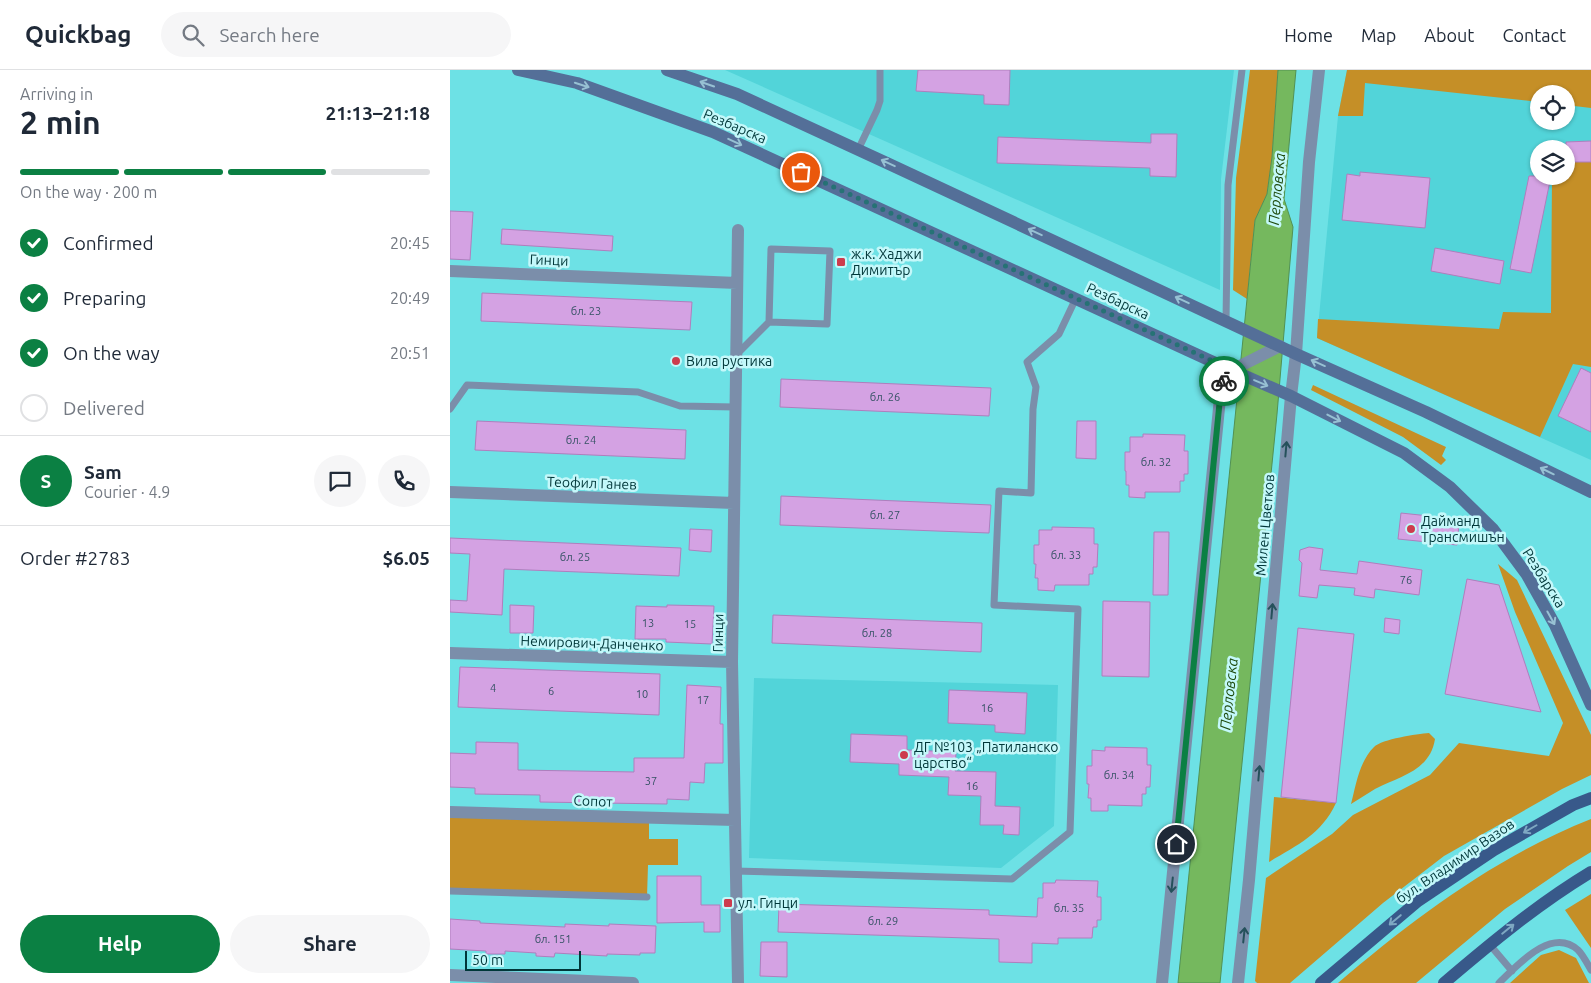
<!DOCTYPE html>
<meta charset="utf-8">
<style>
:root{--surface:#fff;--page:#f6f6f7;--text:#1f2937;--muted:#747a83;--line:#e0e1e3;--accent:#0b8043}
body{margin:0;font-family:Ubuntu,sans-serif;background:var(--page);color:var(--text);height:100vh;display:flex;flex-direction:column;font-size:19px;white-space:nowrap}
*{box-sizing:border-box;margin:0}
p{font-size:16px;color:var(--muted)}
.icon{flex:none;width:28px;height:28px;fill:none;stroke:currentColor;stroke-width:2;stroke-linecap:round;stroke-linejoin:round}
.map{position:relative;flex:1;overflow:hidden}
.panel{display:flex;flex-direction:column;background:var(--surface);width:450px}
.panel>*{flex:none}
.tools{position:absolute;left:1080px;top:15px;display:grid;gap:10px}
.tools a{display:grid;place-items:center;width:45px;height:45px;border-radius:50%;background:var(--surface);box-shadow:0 1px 4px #0004;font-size:25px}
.scale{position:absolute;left:15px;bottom:12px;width:116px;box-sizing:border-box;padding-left:5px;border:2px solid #003739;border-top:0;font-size:14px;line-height:18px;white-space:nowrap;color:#003739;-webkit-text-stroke:4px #c4f8fa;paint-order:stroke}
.pin{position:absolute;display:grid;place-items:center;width:42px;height:42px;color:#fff;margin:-21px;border:2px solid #fff;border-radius:50%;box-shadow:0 1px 5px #0007}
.courier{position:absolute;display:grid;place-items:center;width:50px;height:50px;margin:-25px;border:4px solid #0b8043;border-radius:50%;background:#fff;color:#222;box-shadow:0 1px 6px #0007}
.overview em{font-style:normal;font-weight:600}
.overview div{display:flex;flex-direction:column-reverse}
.overview{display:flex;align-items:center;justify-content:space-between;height:85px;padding:0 20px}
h1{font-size:32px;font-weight:600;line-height:38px}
.bar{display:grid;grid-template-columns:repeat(4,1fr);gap:8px 5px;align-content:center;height:60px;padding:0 20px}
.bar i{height:6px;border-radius:4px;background:var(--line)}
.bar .on{background:var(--accent)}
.bar p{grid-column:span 4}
.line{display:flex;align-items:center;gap:12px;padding:0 20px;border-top:1px solid var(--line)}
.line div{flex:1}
.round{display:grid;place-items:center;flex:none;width:52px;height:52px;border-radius:26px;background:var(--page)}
ol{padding:0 20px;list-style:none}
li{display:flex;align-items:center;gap:15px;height:55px}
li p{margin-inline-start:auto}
li .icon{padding:5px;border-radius:50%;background:var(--accent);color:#fff;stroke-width:4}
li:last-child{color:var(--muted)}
li i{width:28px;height:28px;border:2px solid var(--line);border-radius:50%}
.action{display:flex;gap:10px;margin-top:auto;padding:10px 20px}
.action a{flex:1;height:58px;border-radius:30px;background:var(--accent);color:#fff;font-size:20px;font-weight:600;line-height:58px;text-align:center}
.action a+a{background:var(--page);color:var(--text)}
header{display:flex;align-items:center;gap:30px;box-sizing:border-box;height:70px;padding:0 25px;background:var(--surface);border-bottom:1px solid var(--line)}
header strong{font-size:24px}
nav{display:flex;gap:28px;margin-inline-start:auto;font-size:18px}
.search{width:350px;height:45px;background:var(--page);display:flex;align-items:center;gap:12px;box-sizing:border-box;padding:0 18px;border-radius:28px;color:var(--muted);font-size:19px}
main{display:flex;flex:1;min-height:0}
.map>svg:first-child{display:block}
</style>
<header>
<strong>Quickbag</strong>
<div class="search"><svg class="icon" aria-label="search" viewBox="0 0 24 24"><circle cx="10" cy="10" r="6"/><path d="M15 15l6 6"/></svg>Search here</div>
<nav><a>Home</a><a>Map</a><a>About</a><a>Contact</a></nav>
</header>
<main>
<section class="panel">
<div class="overview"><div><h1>2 min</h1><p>Arriving in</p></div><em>21:13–21:18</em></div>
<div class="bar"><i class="on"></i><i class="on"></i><i class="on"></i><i></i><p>On the way · 200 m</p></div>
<ol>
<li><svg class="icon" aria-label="check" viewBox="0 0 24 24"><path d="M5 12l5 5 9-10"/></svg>Confirmed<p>20:45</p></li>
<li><svg class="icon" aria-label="check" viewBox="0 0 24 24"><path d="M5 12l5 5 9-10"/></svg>Preparing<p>20:49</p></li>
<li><svg class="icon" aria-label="check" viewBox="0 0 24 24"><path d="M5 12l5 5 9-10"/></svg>On the way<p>20:51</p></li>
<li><i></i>Delivered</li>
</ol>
<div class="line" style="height:90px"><b class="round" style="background:var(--accent);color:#fff">S</b><div><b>Sam</b><p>Courier · 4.9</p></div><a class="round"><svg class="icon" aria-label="chat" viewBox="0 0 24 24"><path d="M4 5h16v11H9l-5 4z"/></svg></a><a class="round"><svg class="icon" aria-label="phone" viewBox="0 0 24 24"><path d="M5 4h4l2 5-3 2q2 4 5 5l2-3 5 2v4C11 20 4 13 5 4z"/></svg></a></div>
<div class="line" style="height:65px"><div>Order #2783</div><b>$6.05</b></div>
<div class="action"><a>Help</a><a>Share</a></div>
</section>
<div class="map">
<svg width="1141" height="913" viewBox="0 0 1141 913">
<rect width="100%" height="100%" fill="#6de1e5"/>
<path fill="#52d4d9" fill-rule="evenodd" d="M275,0H784L771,109L770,220Z
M897,0H1141V390L867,268L888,46ZM1089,24H1116V51H1089ZM1089,79H1116V106H1089Z
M304,608L608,615L604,756L551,798L299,788Z"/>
<path fill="#c58f27" d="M800,0H828L822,87L817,124L805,150L797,229L783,220L786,108Z
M897,0H1141V38L1116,35V24H1089V32L915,13L913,46H888Z
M1116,92H1141V297L1123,294L1090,367L867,268L868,249L1049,259L1053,242L1101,243L1102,106H1116Z
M863,315L996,377L992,386L996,390L991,395L953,367L861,320Z
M1048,494L1067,510L1141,665V705L1112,719L994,786L933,833L840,913H807L805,911L816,808L882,764L903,745L980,705L1009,673L1099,686L1113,653L1065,542Z
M979,663L985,669C980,701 950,706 925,719C917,724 909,729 901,734C906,715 909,692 924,677C932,669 967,664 979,663Z
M824,727L886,733C871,765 847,775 819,792Z
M0,742L199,748V769H228V795H198L197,827L0,821Z
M1141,749V782L1118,796L1055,839L966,913H888C964,848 1047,786 1141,749Z
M1141,824V878L1115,840Z
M1109,880L1126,888L1139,913H1060L1091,885Z"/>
<path fill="#75b85e" stroke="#529153" d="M828,0H846L834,129L843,157L827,344L770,913H728L805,150L817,124L822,87Z"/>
<path fill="#d4a2e3" stroke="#af7ebd" d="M468,0H560L559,35L534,34V25L466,21Z
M701,64H727L726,107L700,106V98L547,93L548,67L701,73Z
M1141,71V92H1116V72Z
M910,102L980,108L975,158L892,150L897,104L910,106Z
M1079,106H1101L1081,203L1060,199Z
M0,141L23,142L20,190L0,189Z
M52,159L163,166L162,181L51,174Z
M985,178L1054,191L1050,214L981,201Z
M32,223L242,232L240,260L31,251Z
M1131,298L1141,303V362L1108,346Z
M331,309L541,318L539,346L330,337Z
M27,351L236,360L235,389L25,380Z
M627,351H646V389L626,388Z
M693,364L735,365L734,381H738V404H734V411H730V422H695V428L679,427V415H676V401H675V382H680V367H693Z
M331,426L541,435L539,463L330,455Z
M951,443L979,446L1009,454L1007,475L948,469Z
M602,457L644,458V474H648L647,497H643V504H639V515H605L604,521L588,520V508H585L586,494H584V475H589V460H602Z
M240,459L262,460L261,482L239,480Z
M704,462H719L718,525H703Z
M0,468L231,478L229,506L54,499L52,545L0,542V530L17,531L20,484L0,483Z
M859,477L873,479L870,500L907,504L909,491L972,500L969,525L925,519L924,528L904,525L905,518L869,515L867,528L849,526L852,493L849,490L850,480Z
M1017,509L1049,515L1091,642L995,624Z
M653,531L700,532L699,607L652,606Z
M60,535L84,536L83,563H60Z
M217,535L264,536L262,574L216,572V569H185L186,536L217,537Z
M323,545L532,553L531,582L322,573Z
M935,548L950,550L949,564L934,562Z
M848,558L904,564L886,733L831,727Z
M10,597L210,604L209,645L8,637Z
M237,615L271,617L270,654H273V693H255L254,713L240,712L239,730L217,729V734L90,732V725L25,724V718L0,717V683L26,684V672L68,673V700L184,702V688H234Z
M499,620L577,623L575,664L545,662V655L498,653Z
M401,664L457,666V680L506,682L505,701L546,702L545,736L570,737L569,765L553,764L554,755H530L531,726L498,725L499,707L449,705V694L400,692Z
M655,677L697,678V695H701L700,717H696V724H692V736L658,735V741H641V728H638L639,714H637V696H642V680L655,681Z
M207,806H251V835H270V862H254V852L207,853Z
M606,810L648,811L647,827H651V850H647V857H643L642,868H608V874L582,873V893L549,892V869L328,862L329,834L539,840V845L587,847L588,828H593V813H605Z
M0,849L30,851V853L115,857V854L159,856V854L206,856L205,883H190V885L157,884V886L105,883L104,887L86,886V883L55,881V884H36V881L0,879Z
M311,872H337V907L310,906Z"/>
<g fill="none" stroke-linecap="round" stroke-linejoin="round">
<path stroke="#7b8eaa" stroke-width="7" d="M408,80L427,40L430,31V0
M776,251L778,115L792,0
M287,284L319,252L321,179L380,181L377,254L319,252
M0,339L17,315L188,322L230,336L285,337
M285,801L562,809L620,762L628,539L544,535L549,421L581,423L583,339L586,317L577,292L609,264L626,228
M0,821L197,827
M1040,875L1062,901
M1049,913C1067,896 1101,856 1128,880C1133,885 1137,893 1141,900"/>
<path stroke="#7b8eaa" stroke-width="12" d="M0,201L287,213
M0,422L284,433
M0,583L282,592
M0,742L285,750
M0,905L183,913
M288,913L282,592L288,160
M712,913L771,318L776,307L782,300L830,276
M788,913L799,810L841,326L846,284L859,92L869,0"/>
<path stroke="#546f98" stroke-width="12" d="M68,0L127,13L263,62L761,291L841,326L954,383L1000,417L1043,459L1077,505L1105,555L1141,635
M217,0L287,24L439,94L846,284L976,342L1141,422"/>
<path stroke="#38598a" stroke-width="12" d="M871,913L968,831L1044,780L1123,735L1141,728
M994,913C1041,873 1088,834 1141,802"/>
</g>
<defs><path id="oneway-shaft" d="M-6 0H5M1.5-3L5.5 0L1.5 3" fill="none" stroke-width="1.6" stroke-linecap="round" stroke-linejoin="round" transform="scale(1.25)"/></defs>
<g stroke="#97c1d3">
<use href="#oneway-shaft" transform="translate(257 14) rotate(-161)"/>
<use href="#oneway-shaft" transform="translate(132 15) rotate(18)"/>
<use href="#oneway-shaft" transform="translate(285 72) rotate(25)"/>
<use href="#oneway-shaft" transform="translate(438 93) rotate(-155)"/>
<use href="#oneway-shaft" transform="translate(585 162) rotate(-155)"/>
<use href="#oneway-shaft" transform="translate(732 230) rotate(-155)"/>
<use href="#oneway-shaft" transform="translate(868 293) rotate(-156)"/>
<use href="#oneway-shaft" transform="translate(811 313) rotate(23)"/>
<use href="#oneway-shaft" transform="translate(884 348) rotate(27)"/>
<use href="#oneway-shaft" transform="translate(1097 401) rotate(-154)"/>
<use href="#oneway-shaft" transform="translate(1101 548) rotate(61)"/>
</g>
<g stroke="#25515b">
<use href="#oneway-shaft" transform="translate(836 379) rotate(-85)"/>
<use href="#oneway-shaft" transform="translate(822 541) rotate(-85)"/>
<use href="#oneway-shaft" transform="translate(809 703) rotate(-85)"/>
<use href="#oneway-shaft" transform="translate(722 815) rotate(96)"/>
<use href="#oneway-shaft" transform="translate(794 865) rotate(-84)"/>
</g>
<g stroke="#7ea8c2">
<use href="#oneway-shaft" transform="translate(1080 759) rotate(150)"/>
<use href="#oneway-shaft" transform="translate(945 850) rotate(140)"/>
<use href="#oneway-shaft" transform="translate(1058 859) rotate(-39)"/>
</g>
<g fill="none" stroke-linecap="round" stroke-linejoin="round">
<path stroke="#267275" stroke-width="5" stroke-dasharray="0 9" d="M351,102L782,300L774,311"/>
<path stroke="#0b8043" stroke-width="6" d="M726,774L771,318L774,311"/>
</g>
<g fill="#cd3c4d" stroke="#c4f8fa" stroke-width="2">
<rect x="386" y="187" width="10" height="10" rx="2.5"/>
<circle cx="226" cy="291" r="5"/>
<circle cx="961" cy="459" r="5"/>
<circle cx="454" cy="685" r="5"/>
<rect x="273" y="828" width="10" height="10" rx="2.5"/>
</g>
<g text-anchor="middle" stroke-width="5" stroke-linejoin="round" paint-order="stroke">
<g font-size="11" fill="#355264">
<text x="136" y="245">бл. 23</text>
<text x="435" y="331">бл. 26</text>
<text x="131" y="374">бл. 24</text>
<text x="706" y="396">бл. 32</text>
<text x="435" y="449">бл. 27</text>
<text x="616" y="489">бл. 33</text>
<text x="125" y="491">бл. 25</text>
<text x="956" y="514">76</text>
<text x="198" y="557">13</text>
<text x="240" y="558">15</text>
<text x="427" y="567">бл. 28</text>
<text x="43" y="622">4</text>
<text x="101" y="625">6</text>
<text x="192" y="628">10</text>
<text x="253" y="634">17</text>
<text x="537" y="642">16</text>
<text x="669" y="709">бл. 34</text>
<text x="201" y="715">37</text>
<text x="522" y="720">16</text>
<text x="619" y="842">бл. 35</text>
<text x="433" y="855">бл. 29</text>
<text x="103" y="873">бл. 151</text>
</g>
<g font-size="14" fill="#003739" stroke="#c4f8fa">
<text transform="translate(285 56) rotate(23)" y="5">Резбарска</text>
<text transform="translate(99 190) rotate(2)" y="5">Гинци</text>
<text transform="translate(668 231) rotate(25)" y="5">Резбарска</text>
<text transform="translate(142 413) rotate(2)" y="5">Теофил Ганев</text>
<text transform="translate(815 455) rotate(-85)" y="5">Милен Цветков</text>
<text transform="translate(1094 508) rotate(58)" y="5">Резбарска</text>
<text transform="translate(268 563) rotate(-89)" y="5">Гинци</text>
<text transform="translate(142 573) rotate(2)" y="5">Немирович-Данченко</text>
<text transform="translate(143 731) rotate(2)" y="5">Сопот</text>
<text transform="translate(1005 791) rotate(-34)" y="5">бул. Владимир Вазов</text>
</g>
<g font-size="14" fill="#003739" stroke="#c4f8fa" text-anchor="start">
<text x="401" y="189">ж.к. Хаджи<tspan x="401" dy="16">Димитър</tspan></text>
<text x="236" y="296">Вила рустика</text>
<text x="971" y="456">Дайманд<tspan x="971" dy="16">Трансмишън</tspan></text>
<text x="464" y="682">ДГ №103 „Патиланско<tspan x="464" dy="16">царство“</tspan></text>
<text x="288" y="838">ул. Гинци</text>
</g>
<g font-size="15" font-style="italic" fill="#1f4b0d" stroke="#c4f8fa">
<text transform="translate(827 119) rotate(-85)" y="5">Перловска</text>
<text transform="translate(779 624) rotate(-84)" y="5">Перловска</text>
</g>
</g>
</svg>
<div class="tools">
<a><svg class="icon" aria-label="locate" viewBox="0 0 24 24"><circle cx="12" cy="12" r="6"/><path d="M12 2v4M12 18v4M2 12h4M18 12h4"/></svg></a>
<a><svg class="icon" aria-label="layers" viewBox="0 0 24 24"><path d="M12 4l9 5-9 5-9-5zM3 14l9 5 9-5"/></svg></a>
</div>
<div class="scale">50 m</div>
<div class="pin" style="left:351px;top:102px;background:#ea580c"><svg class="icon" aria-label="bag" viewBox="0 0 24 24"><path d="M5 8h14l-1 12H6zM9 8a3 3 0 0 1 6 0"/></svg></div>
<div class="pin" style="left:726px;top:774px;background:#1f2937"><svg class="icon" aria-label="home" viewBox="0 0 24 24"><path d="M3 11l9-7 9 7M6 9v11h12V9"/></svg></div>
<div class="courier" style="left:774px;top:311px"><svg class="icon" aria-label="bike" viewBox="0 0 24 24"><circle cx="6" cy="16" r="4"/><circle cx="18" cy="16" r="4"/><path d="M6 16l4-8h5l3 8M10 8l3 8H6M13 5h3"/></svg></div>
</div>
</main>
